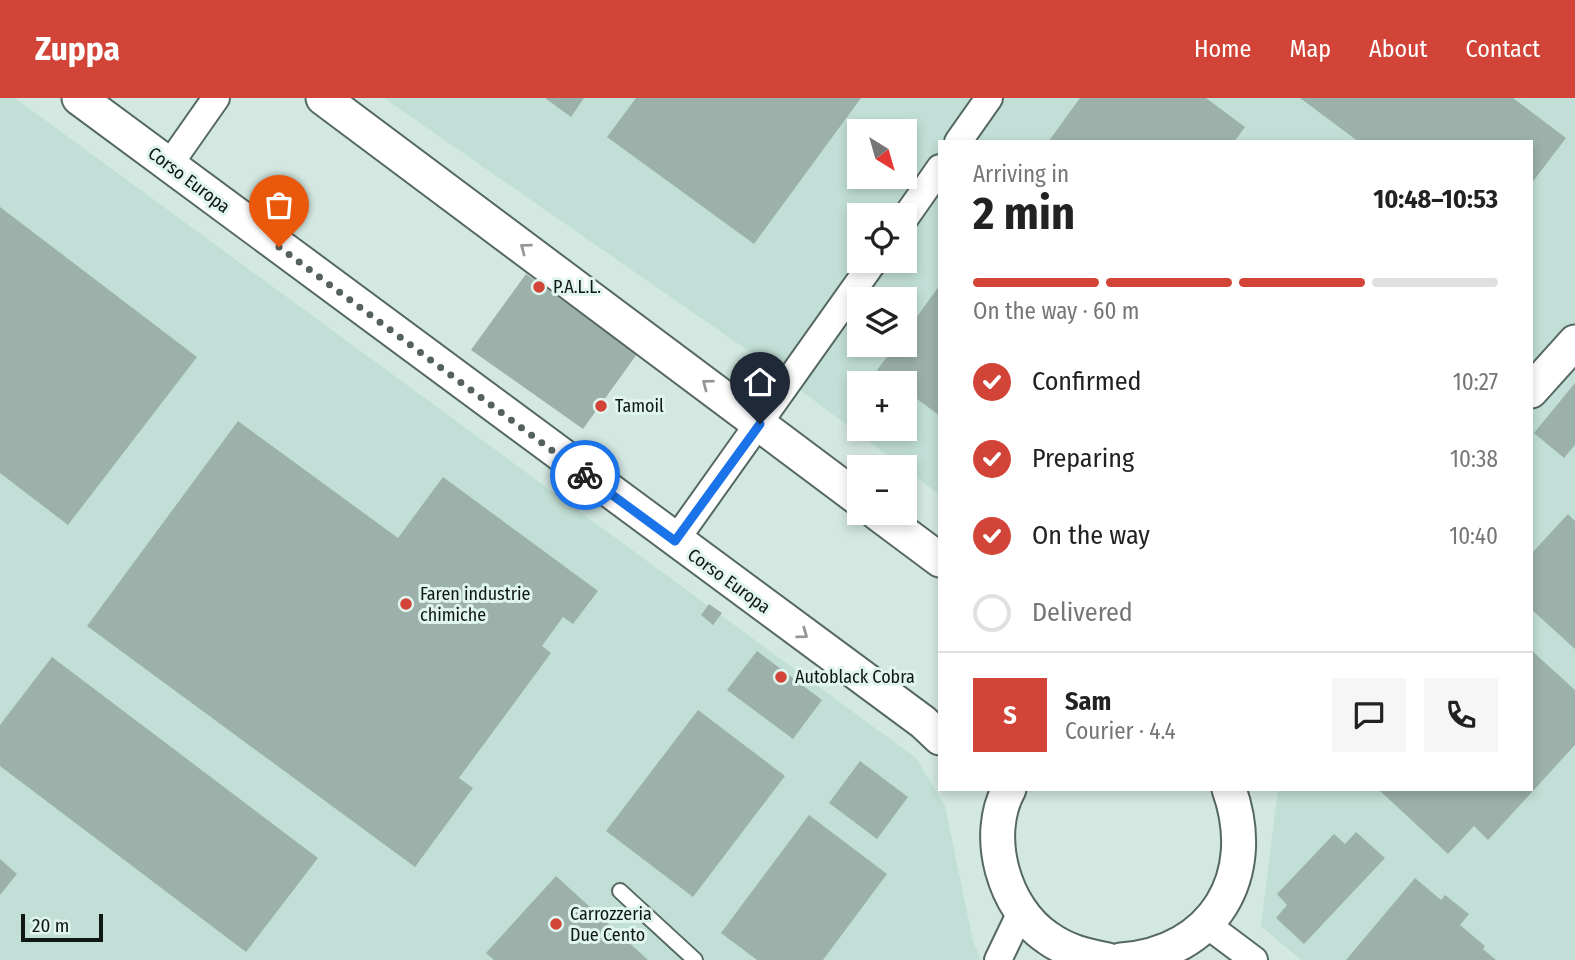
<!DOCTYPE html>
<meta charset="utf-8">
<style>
:root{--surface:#fff;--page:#f6f6f6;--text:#222;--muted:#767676;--line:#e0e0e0;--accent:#d24437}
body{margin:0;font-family:"Fira Sans Condensed",sans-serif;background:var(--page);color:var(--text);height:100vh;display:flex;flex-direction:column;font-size:26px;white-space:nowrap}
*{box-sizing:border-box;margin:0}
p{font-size:23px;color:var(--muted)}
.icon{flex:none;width:38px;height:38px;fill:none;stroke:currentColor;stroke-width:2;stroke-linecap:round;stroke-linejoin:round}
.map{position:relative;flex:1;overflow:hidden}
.drawer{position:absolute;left:938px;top:42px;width:595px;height:651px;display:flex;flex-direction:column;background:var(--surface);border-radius:0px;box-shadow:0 4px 10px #0003}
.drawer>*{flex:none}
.needle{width:46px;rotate:143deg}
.fabs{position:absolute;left:847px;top:21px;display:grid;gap:14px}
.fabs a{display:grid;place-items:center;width:70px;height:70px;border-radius:0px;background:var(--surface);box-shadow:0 4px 10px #0003;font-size:35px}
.scale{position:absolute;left:21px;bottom:18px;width:82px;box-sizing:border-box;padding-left:7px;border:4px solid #101816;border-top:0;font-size:19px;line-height:24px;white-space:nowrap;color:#101816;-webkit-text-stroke:5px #e0f5ee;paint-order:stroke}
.pin{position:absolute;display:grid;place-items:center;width:60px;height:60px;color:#fff;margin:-72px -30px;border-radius:50% 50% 50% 0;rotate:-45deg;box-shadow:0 0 7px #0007}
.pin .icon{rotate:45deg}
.courier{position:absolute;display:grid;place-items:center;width:70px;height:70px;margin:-35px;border:5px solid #1a73e8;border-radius:50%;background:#fff;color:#222;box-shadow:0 2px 9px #0007}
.headline em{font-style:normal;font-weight:700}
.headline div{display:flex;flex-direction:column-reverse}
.headline{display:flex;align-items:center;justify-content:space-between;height:119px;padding:0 35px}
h1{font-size:46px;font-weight:700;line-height:52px}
.bar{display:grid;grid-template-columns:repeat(4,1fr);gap:10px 7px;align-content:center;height:84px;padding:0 35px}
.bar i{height:9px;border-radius:5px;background:var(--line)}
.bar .active{background:var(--accent)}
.bar p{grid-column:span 4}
.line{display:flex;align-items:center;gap:18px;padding:0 35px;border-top:2px solid var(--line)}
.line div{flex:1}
.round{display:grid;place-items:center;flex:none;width:74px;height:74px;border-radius:0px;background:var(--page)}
ol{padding:0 35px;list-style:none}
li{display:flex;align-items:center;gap:21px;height:77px}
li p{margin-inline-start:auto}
li .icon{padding:7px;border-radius:50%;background:var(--accent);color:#fff;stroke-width:4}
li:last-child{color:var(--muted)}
li i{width:38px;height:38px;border:4px solid var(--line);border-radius:50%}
header{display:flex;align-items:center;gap:42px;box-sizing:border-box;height:98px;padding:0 35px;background:var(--accent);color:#fff}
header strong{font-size:33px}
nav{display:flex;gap:38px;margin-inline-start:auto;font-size:24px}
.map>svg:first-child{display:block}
</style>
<header>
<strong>Zuppa</strong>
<nav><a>Home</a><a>Map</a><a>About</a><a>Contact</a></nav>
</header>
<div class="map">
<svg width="1575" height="862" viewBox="0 0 1575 862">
<rect width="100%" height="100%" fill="#d3e8e1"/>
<path fill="#c1dfd6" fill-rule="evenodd" d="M0,0H15L916,660L945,708L973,843L981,862H0Z
M384,0H1575V862H1301L1261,828L1278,691H1531V44H940V397L747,252ZM859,33H905V79H859ZM859,117H905V163H859ZM859,201H905V247H859ZM859,285H905V331H859Z"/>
<path fill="#9db1ab" d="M545,0H584L571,19Z
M636,0H861L754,146L607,39Z
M1080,0H1206L1245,29L1234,44H1048Z
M1300,0H1513L1566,40L1531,86V44H1359Z
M0,109L197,259L68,427L0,375Z
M526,176L637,256L583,331L471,252Z
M940,187V318L905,292V285H896L877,272L896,247H905V235Z
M1575,285V347L1564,360L1534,335Z
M238,323L398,440L443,379L598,493L573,526L563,519L542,548L551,555L459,680L473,690L415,769L87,528Z
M1568,416L1575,423V551L1531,511V456Z
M709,506L722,515L713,527L701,517Z
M1531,552L1575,592V647L1488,742L1474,728L1448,756L1378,691H1531Z
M757,553L822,602L793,641L727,592Z
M52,559L318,760L246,854L0,668V627Z
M698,612L785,678L693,799L606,733Z
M860,663L908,699L877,741L829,705Z
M809,717L887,776L823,862H757L721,835Z
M1356,734L1385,760L1304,846L1276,820L1287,807L1277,796L1334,736L1345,746Z
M0,761L17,776L0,797Z
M556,778L648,862H494L486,855Z
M1415,780L1441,802L1445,797L1469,816L1460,827L1485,848L1483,851L1496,862H1346Z"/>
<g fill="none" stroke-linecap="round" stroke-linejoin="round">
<g stroke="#566863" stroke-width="18">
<path id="service" d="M620,793L695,862"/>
</g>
<g stroke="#566863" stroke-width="30">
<path id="minor" d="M958,44L989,0
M169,67L216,0
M905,120L940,70
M675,443L874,163
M1206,826L1254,862
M998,862L1021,814"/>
</g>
<g stroke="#566863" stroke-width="37">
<path id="tertiary" d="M79,0L923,624L940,640
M323,0L859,401
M1531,293L1575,244
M877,415L940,462
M1009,691C983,738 1004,811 1048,840C1066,853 1086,858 1108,862
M1121,862C1214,855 1260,778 1229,691"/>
</g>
<use href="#service" stroke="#fff" stroke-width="14"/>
<use href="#minor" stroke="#fff" stroke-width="26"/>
<use href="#tertiary" stroke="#fff" stroke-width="33"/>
</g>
<defs><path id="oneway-chevron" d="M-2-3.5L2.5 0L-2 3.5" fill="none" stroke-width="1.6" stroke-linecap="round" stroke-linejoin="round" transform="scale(1.75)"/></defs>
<g stroke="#939796">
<use href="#oneway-chevron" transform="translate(525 150) rotate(-143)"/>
<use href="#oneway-chevron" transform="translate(707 286) rotate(-143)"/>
<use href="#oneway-chevron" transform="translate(803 536) rotate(36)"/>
</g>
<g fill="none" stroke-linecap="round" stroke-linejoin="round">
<path stroke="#54615d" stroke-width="7" stroke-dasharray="0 12.6" d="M279,149L585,377"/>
<path stroke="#1a73e8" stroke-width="9" d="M585,377L675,443L760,326"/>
</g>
<g fill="#d24437" stroke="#e0f5ee" stroke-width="2.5">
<circle cx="539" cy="189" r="7"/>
<circle cx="601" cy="308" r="7"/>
<circle cx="406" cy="506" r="7"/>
<circle cx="781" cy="579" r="7"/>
<circle cx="556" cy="826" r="7"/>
</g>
<g text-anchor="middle" stroke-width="6" stroke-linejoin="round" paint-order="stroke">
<g font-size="18" fill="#101816" stroke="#e0f5ee">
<text transform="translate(189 82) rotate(37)" y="6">Corso Europa</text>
<text transform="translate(729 483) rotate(36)" y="6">Corso Europa</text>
</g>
<g font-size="18" fill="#101816" stroke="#e0f5ee" text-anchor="start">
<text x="553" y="195">P.A.L.L.</text>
<text x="615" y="314">Tamoil</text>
<text x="420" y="502">Faren industrie<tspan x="420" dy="21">chimiche</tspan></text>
<text x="795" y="585">Autoblack Cobra</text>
<text x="570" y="822">Carrozzeria<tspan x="570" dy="21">Due Cento</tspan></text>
</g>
</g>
</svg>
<div class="fabs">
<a><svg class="needle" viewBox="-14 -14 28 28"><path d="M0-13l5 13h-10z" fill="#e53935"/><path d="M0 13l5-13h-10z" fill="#767676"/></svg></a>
<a><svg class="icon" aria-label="locate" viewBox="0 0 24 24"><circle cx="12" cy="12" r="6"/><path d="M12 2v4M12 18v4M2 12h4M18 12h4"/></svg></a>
<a><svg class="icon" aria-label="layers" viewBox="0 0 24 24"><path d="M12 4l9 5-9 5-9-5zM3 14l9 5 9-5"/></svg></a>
<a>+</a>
<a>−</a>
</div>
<div class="scale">20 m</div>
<div class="pin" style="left:279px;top:149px;background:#ea580c"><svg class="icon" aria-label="bag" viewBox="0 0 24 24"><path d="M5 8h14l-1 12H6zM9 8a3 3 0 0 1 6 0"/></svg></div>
<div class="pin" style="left:760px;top:326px;background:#1f2937"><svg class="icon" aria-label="home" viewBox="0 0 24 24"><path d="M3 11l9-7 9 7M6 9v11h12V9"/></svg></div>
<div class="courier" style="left:585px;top:377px"><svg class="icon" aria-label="bike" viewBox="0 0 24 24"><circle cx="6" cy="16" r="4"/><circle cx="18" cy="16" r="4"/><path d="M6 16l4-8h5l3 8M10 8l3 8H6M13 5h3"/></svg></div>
<section class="drawer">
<div class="headline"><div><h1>2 min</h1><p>Arriving in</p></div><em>10:48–10:53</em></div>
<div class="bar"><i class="active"></i><i class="active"></i><i class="active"></i><i></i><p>On the way · 60 m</p></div>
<ol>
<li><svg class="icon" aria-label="check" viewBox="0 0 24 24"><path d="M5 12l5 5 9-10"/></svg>Confirmed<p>10:27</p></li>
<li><svg class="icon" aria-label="check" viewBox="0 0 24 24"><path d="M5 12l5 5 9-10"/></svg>Preparing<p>10:38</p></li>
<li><svg class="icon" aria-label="check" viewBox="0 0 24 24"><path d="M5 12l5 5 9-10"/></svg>On the way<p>10:40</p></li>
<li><i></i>Delivered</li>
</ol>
<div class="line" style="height:126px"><b class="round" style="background:var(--accent);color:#fff">S</b><div><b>Sam</b><p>Courier · 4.4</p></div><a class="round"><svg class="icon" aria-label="chat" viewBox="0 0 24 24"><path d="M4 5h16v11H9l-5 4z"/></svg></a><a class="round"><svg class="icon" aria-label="phone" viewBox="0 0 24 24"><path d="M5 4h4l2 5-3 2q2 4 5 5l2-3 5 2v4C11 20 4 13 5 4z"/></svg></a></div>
</section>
</div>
